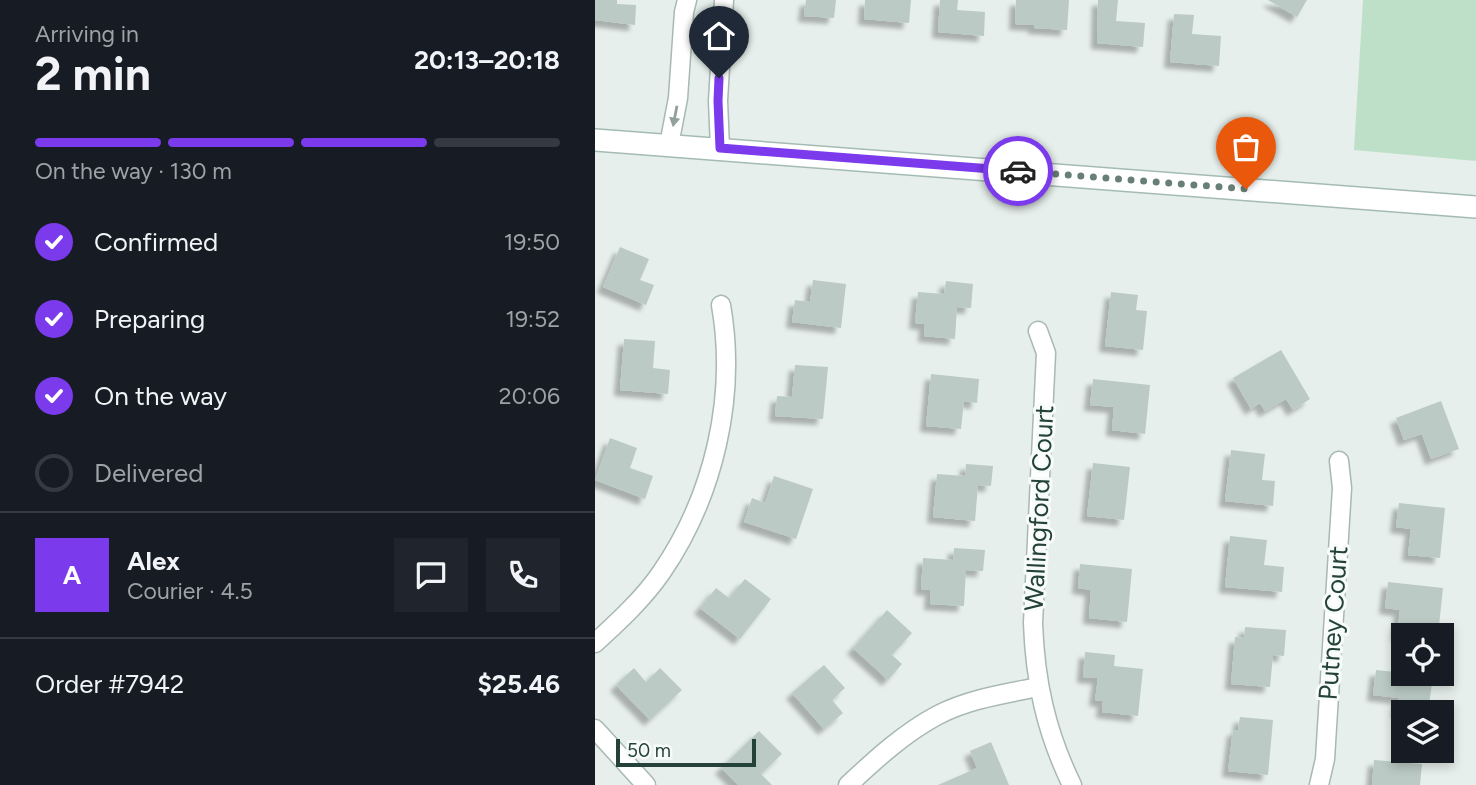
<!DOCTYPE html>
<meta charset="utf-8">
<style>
:root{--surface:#171b24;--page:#20242c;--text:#f1f3f6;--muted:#9ea1a6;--line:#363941;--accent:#7c3aed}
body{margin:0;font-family:Figtree,sans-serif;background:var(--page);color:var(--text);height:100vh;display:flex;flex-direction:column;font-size:26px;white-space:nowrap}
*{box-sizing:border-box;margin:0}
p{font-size:23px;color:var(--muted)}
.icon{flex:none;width:38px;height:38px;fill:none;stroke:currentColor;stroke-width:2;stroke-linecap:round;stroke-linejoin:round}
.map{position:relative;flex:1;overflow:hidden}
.details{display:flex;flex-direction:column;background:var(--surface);width:595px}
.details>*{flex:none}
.tools{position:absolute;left:796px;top:623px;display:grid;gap:14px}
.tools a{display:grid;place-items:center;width:63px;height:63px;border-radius:0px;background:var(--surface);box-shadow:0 4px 10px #0003;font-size:35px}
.scale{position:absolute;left:21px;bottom:18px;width:140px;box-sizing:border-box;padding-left:7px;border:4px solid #24423a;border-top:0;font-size:19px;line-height:24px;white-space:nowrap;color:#24423a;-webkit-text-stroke:5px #f7fbf9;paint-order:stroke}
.pin{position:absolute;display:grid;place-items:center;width:60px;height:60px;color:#fff;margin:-72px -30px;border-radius:50% 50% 50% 0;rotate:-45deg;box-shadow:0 0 7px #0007}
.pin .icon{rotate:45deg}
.courier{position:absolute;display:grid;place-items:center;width:70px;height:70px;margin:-35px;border:5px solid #7c3aed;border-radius:50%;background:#fff;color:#222;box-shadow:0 2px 9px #0007}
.head em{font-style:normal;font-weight:700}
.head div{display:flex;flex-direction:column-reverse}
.head{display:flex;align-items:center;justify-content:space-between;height:119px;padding:0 35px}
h1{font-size:46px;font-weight:700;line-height:52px}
.bar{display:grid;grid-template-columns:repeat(4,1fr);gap:10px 7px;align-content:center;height:84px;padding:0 35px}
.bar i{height:9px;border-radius:5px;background:var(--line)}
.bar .on{background:var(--accent)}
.bar p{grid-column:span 4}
.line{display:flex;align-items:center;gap:18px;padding:0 35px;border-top:2px solid var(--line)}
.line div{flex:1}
.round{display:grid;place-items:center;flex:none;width:74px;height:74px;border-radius:0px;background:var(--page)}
ol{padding:0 35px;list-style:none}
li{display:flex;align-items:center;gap:21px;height:77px}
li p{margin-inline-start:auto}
li .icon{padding:7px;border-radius:50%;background:var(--accent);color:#fff;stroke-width:4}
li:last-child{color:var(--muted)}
li i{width:38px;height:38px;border:4px solid var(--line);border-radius:50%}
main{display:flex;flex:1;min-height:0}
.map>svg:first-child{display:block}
</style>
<main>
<section class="details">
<div class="head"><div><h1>2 min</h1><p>Arriving in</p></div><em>20:13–20:18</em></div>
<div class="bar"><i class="on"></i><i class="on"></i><i class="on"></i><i></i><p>On the way · 130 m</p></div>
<ol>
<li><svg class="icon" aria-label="check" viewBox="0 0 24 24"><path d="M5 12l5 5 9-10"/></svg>Confirmed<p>19:50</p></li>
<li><svg class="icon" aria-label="check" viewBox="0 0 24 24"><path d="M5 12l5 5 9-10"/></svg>Preparing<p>19:52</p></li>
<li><svg class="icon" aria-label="check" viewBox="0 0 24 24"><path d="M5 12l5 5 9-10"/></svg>On the way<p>20:06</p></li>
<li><i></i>Delivered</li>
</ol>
<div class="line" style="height:126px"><b class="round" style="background:var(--accent);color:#fff">A</b><div><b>Alex</b><p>Courier · 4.5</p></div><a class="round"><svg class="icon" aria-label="chat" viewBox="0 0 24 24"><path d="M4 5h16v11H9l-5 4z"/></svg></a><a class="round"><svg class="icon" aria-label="phone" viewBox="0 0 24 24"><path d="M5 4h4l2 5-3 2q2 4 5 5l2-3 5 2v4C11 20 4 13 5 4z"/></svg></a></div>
<div class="line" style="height:91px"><div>Order #7942</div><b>$25.46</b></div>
</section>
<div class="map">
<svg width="881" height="785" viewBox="0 0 881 785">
<defs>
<filter id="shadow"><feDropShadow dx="-6" dy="6" stdDeviation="2" flood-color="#0004"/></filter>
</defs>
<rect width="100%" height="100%" fill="#e6efeb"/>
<path fill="#bfe0c8" d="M768,0H881V161L759,150Z"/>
<path fill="#bbcac4" filter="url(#shadow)" d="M0,0H22V4L41,5L40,25L0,20Z
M211,0H241L239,18L209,16Z
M270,0H316L314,23L269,19Z
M345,0H363L362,10L390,12L389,36L343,32Z
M421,0H474L472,30L439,28V25L420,24Z
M503,0H523L521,21L550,23L548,47L502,43Z
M673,0H712L702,17Z
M579,14L599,15L597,34L626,36L624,66L575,62Z
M25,247L54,259L45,280L59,285L51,305L8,287Z
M218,280L251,284L246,328L197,322L200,300L215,302Z
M351,281L378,284L376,308L362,307L360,339L329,336L330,324L320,323L323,292L349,294Z
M516,292L543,295L541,310L552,311L548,350L510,346Z
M29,339L60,341L58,368L75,370L73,394L25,390Z
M686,350L715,399L698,410L691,399L670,411L665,403L656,409L638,378Z
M200,365L233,367L228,419L180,416L182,396L197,397Z
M336,374L384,379L382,403L369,401L366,429L331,426Z
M498,379L555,385L550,434L517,430L519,407L495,405Z
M846,401L864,449L836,459L827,434L809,440L801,418Z
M15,438L42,448L35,468L58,476L50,499L0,480Z
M636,450L670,454L667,480L680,481L678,506L630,501Z
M498,463L535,467L529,520L492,516Z
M371,464L398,466L396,486L383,485L380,521L338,517L342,474L370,476Z
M179,476L218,489L201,539L149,522L157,498L170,503Z
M804,503L850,508L845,558L813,555L816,529L801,527Z
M635,536L672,540L669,565L689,567L687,592L630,587Z
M359,548L390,550L388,571L371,570L369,606L335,604L336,590L326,589L328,558L358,560Z
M485,564L537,569L532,622L494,618L496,590L483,588Z
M150,579L176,599L145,639L105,608L121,588L134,598Z
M793,582L848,588L843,635H802L805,610L790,608Z
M292,610L317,633L297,655L307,664L293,680L258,648Z
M650,627L691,630L689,656L678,655L675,687L636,684L640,637L649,638Z
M490,652L520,655L519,666L548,669L543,716L507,712L508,701L500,700L503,678L488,677Z
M229,665L250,688L237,700L248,713L229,729L197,693Z
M39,668L51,682L65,668L87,690L55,720L21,685Z
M781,670L838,676L833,712H802L804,698L778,695Z
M645,717L678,720L673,775L633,771L638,730H643Z
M164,731L187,754L166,774L177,785H143L126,768Z
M396,742L414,785H343L382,768L375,751Z
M779,760L827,764L825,785H777Z"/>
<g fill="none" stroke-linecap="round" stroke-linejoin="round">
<g stroke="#a8b8b2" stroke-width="21">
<path id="minor" d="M74,145L83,98L89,12L92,0
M125,148L123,101L129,0
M443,331L451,353L438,623C440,681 451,732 477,785
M0,643C23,622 48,599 66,573C119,496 142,397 126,305
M0,729L51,785
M253,785C281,759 309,733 343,715C374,699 409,694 443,687
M724,785L730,759L747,488L744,461"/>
</g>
<g stroke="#a4bbb3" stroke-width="24">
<path id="secondary" d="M0,140L881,207"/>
</g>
<use href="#minor" stroke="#fff" stroke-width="18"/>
<use href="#secondary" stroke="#fff" stroke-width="21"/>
</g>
<defs><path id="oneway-solid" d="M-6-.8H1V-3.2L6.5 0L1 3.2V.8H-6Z" transform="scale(1.75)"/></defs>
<use fill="#92a09c" href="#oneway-solid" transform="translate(80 116) rotate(101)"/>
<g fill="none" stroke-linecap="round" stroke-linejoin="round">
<path stroke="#687f78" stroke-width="7" stroke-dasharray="0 12.6" d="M423,171L651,189"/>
<path stroke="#7c3aed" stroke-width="9" d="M124,78L123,101L125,148L423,171"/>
</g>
<g text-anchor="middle" stroke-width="6" stroke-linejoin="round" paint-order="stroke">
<g font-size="26" fill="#24423a" stroke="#f7fbf9">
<text transform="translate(444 508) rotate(-87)" y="9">Wallingford Court</text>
<text transform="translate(738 623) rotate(-86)" y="9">Putney Court</text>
</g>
</g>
</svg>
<div class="tools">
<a><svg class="icon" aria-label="locate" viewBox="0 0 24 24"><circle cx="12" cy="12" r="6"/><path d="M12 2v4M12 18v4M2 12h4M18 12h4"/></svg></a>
<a><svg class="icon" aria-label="layers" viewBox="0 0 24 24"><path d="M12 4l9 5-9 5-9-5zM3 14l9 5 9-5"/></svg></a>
</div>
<div class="scale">50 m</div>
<div class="pin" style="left:651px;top:189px;background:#ea580c"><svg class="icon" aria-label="bag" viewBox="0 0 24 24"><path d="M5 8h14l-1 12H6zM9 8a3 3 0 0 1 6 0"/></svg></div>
<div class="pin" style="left:124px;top:78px;background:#1f2937"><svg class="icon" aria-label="home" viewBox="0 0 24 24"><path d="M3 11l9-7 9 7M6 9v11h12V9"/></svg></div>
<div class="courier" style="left:423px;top:171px"><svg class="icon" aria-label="car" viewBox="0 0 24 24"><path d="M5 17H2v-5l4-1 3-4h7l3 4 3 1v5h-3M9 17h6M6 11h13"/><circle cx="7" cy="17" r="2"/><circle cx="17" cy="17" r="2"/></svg></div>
</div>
</main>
